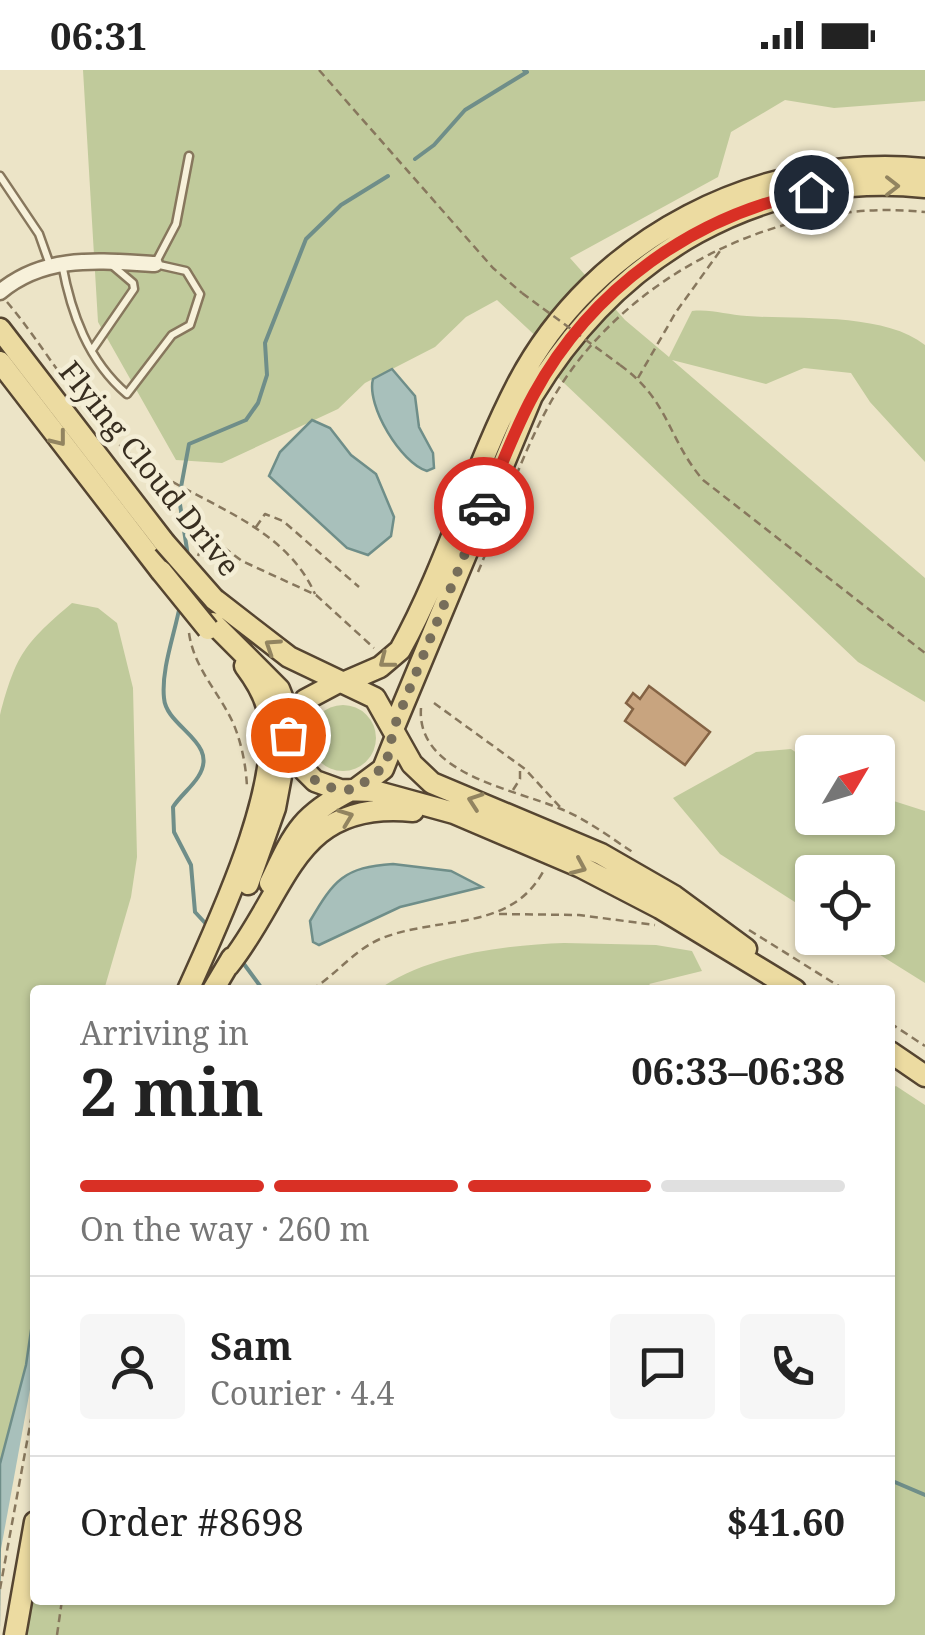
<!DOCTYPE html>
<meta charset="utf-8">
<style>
:root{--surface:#fff;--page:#f6f6f6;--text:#222;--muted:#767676;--line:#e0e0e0;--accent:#d93025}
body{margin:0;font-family:"Noto Serif",serif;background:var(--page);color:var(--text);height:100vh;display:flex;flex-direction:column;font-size:38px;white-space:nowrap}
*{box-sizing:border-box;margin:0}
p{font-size:32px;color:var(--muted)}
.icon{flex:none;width:55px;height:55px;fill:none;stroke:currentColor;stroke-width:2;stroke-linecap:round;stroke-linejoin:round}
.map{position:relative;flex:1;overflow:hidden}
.sheet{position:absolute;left:30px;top:915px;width:865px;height:620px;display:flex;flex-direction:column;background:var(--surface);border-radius:10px;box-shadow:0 2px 8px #0004}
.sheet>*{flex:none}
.needle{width:65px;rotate:52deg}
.controls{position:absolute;left:795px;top:665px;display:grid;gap:20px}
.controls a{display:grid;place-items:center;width:100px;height:100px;border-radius:10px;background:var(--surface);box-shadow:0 2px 8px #0004;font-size:50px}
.pin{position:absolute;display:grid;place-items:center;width:85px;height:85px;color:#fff;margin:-42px;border:5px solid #fff;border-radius:50%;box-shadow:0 2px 10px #0007}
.courier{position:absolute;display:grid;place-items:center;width:100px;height:100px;margin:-50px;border:8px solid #d93025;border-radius:50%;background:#fff;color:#222;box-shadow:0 2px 12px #0007}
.headline em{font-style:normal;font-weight:700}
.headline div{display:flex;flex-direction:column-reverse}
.headline{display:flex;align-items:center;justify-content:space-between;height:170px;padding:0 50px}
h1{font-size:65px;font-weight:700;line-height:75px}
.bar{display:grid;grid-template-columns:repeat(4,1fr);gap:15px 10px;align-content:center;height:120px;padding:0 50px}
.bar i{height:12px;border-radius:8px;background:var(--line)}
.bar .current{background:var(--accent)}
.bar p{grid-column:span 4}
.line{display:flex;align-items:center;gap:25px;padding:0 50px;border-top:2px solid var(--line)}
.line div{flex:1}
.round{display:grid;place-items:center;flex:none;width:105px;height:105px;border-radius:10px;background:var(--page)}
.status{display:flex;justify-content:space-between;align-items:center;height:70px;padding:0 50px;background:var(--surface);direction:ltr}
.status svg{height:28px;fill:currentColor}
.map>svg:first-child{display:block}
</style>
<div class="status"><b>06:31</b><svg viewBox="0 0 49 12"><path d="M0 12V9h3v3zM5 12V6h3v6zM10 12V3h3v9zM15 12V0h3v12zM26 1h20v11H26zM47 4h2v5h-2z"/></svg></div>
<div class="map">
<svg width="925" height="1565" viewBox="0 0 925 1565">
<rect width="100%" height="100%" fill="#ece4c7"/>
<path fill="#c0ca9b" d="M83,0H925V31L834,38L785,30L731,62L718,107L570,188L625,250L669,287L692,241C712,239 727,245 747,246C797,250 883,242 925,275V392L870,332L851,303L804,298L766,314L672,290L925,508V632L858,592L544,294L557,286L497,230L466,247L435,277L365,313L338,339L222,393L176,390L98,252Z
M72,533L98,538L117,553L133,618L137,787L131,827L104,920H35V1530H890V1019L896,1016L925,1035V1565H0V645C16,584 25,573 72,533Z
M310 668a33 33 0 1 1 66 0a33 33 0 1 1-66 0Z
M791,679L812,693V748H878V726L925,741V913L853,868H878V802H812V843L720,784L673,728L756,682Z
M564,873L656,875L692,881L702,901L649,914L656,920H378C426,885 506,875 564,873Z"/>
<path fill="#a8c0bb" stroke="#6f8e89" stroke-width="2.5" d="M392,299L415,326L419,357L433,383L434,398L427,401C401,393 366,336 373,309Z
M312,350L330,358L351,385L376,404L394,447L391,466L368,485L347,478L269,406L280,382Z
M393,794L451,801L482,817L400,837L319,875L313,872L310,851C334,810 344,797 393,794Z
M35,1233V1471L0,1556V1394L26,1295Z"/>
<path fill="#ece4c7" d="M35,1292V1520L16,1565H0L1,1479Z"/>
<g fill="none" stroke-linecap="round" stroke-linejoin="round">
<path stroke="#6f8e89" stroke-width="4" d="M415,89L434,75L465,40L527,2L524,0
M188,486L179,428L189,374L246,350L258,333L267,305L265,273L306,169L341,135L388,106
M180,535C175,563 161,599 164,628C166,658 221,672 198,707C191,718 180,726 173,737L174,762L191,795L195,842L207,855
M241,890L263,920
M890,1410L925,1425"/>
</g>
<path fill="#c8a47f" stroke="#846344" stroke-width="2.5" d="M649,616L710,662L685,695L625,651L633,639L626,633L633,623L640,629Z"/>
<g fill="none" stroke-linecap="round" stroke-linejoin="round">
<g stroke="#87775d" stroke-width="11">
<path id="lane" d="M0,106L39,164L50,195
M62,194C71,243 88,291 127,324L172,265L190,255L200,224L186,201L155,194L176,154L189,86
M92,280L134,219L133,213L113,196"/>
</g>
<g stroke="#87775d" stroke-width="19">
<path id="street" d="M0,222C45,184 100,191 155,194"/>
</g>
<g stroke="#554531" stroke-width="25">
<path id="primary" d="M0,259L164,472
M0,292L161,501
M214,529L289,587L375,628L412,694L432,713L601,784L674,826L746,879
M213,553L279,619L288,642L290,676L299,695L315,711L340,720L374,721L454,743L581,797L660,838L795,920
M343,613L380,597L400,580C447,495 473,400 517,315C594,167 762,83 925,99
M289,657L305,630L337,613
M394,657L532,326C617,186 757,100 925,117
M356,719L383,699L395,669
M270,813C294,763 300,746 351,720
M248,814L275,738L287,674
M228,896C289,820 293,729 413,741
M188,920C218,853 287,709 267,637C263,622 254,608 245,596
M213,920L232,888
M890,982L925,1006
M15,1565L35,1452"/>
</g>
<path stroke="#87775d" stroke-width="2.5" stroke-dasharray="8 5" stroke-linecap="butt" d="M319,0L493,198L522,223
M7,232C46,278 77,337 122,377C181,431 280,445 315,524
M620,295C670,331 667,368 703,410L925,583
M638,308L676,242L720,181
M256,457L265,444L283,451L359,517
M198,486L204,471L212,469L242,491L316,525L374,578
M478,502C507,434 530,354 575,295C654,191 795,128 925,142
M189,563C194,599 220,623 234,655C242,675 246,696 247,717
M434,633L525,699L560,737
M421,638C416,704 514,719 561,739C586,749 611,768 634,783
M513,720L520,709V696
M499,844L579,845L655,855
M749,860L845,920
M311,920C336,905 353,881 380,869C438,845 511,863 544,800
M890,953L925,976
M0,1519L35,1328
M57,1565L62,1530"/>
<use href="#lane" stroke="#f7f1da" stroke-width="6"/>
<use href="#street" stroke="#f7f1da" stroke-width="14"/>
<use href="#primary" stroke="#ecdba1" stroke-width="20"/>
<g stroke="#554531" stroke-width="25" stroke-linecap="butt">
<path id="primary-bridge" d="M164,472L214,529
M161,501L208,559"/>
</g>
<path stroke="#87775d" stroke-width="2.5" stroke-dasharray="8 5" stroke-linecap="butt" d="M522,223L620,295"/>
<use href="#primary-bridge" stroke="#ecdba1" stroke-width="20"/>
</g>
<defs><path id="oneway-chevron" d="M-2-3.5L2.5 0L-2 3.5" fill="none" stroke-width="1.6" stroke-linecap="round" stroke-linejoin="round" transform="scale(2.5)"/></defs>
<g stroke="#928460">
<use href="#oneway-chevron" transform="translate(892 116)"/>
<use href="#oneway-chevron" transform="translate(59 369) rotate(52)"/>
<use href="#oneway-chevron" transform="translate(272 576) rotate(-147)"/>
<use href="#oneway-chevron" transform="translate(386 591) rotate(142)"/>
<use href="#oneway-chevron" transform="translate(475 731) rotate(-161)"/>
<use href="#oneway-chevron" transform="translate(346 747) rotate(-21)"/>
<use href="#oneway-chevron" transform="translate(579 797) rotate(24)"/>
</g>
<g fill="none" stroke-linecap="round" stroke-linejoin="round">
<path stroke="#776e5a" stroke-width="10" stroke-dasharray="0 18" d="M288,665C292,699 321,724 356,719L386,695L394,657L484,437"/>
<path stroke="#d93025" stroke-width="12" d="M484,437C500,400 514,360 534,324C591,219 694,145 811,122"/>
</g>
<g text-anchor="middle" stroke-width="9" stroke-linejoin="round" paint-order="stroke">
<g font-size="30" fill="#382e20" stroke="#f4eed6">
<text transform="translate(149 399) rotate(51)" y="10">Flying Cloud Drive</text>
</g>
</g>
</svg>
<div class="controls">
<a><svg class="needle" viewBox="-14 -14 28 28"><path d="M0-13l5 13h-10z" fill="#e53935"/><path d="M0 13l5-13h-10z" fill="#767676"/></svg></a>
<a><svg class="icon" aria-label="locate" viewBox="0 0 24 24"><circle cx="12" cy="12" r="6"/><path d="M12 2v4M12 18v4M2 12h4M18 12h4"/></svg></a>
</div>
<div class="pin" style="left:288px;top:665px;background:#ea580c"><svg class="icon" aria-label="bag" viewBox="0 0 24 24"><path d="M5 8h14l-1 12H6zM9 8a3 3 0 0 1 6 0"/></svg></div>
<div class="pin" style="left:811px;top:122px;background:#1f2937"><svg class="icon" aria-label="home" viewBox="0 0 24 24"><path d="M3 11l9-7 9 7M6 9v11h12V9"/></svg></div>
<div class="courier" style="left:484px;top:437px"><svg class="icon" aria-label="car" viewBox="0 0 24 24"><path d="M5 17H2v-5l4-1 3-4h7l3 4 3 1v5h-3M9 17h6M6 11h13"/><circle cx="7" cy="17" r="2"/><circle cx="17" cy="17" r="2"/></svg></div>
<section class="sheet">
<div class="headline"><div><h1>2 min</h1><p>Arriving in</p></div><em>06:33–06:38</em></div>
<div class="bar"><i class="current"></i><i class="current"></i><i class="current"></i><i></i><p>On the way · 260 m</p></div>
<div class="line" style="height:180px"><a class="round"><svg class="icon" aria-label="person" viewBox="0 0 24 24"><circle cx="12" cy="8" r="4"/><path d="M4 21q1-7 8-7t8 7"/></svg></a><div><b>Sam</b><p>Courier · 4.4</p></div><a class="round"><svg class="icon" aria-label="chat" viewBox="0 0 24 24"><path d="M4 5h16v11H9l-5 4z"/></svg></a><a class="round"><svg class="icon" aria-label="phone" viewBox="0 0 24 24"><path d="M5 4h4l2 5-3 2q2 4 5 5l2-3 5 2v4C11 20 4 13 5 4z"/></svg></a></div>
<div class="line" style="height:130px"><div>Order #8698</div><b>$41.60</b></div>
</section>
</div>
